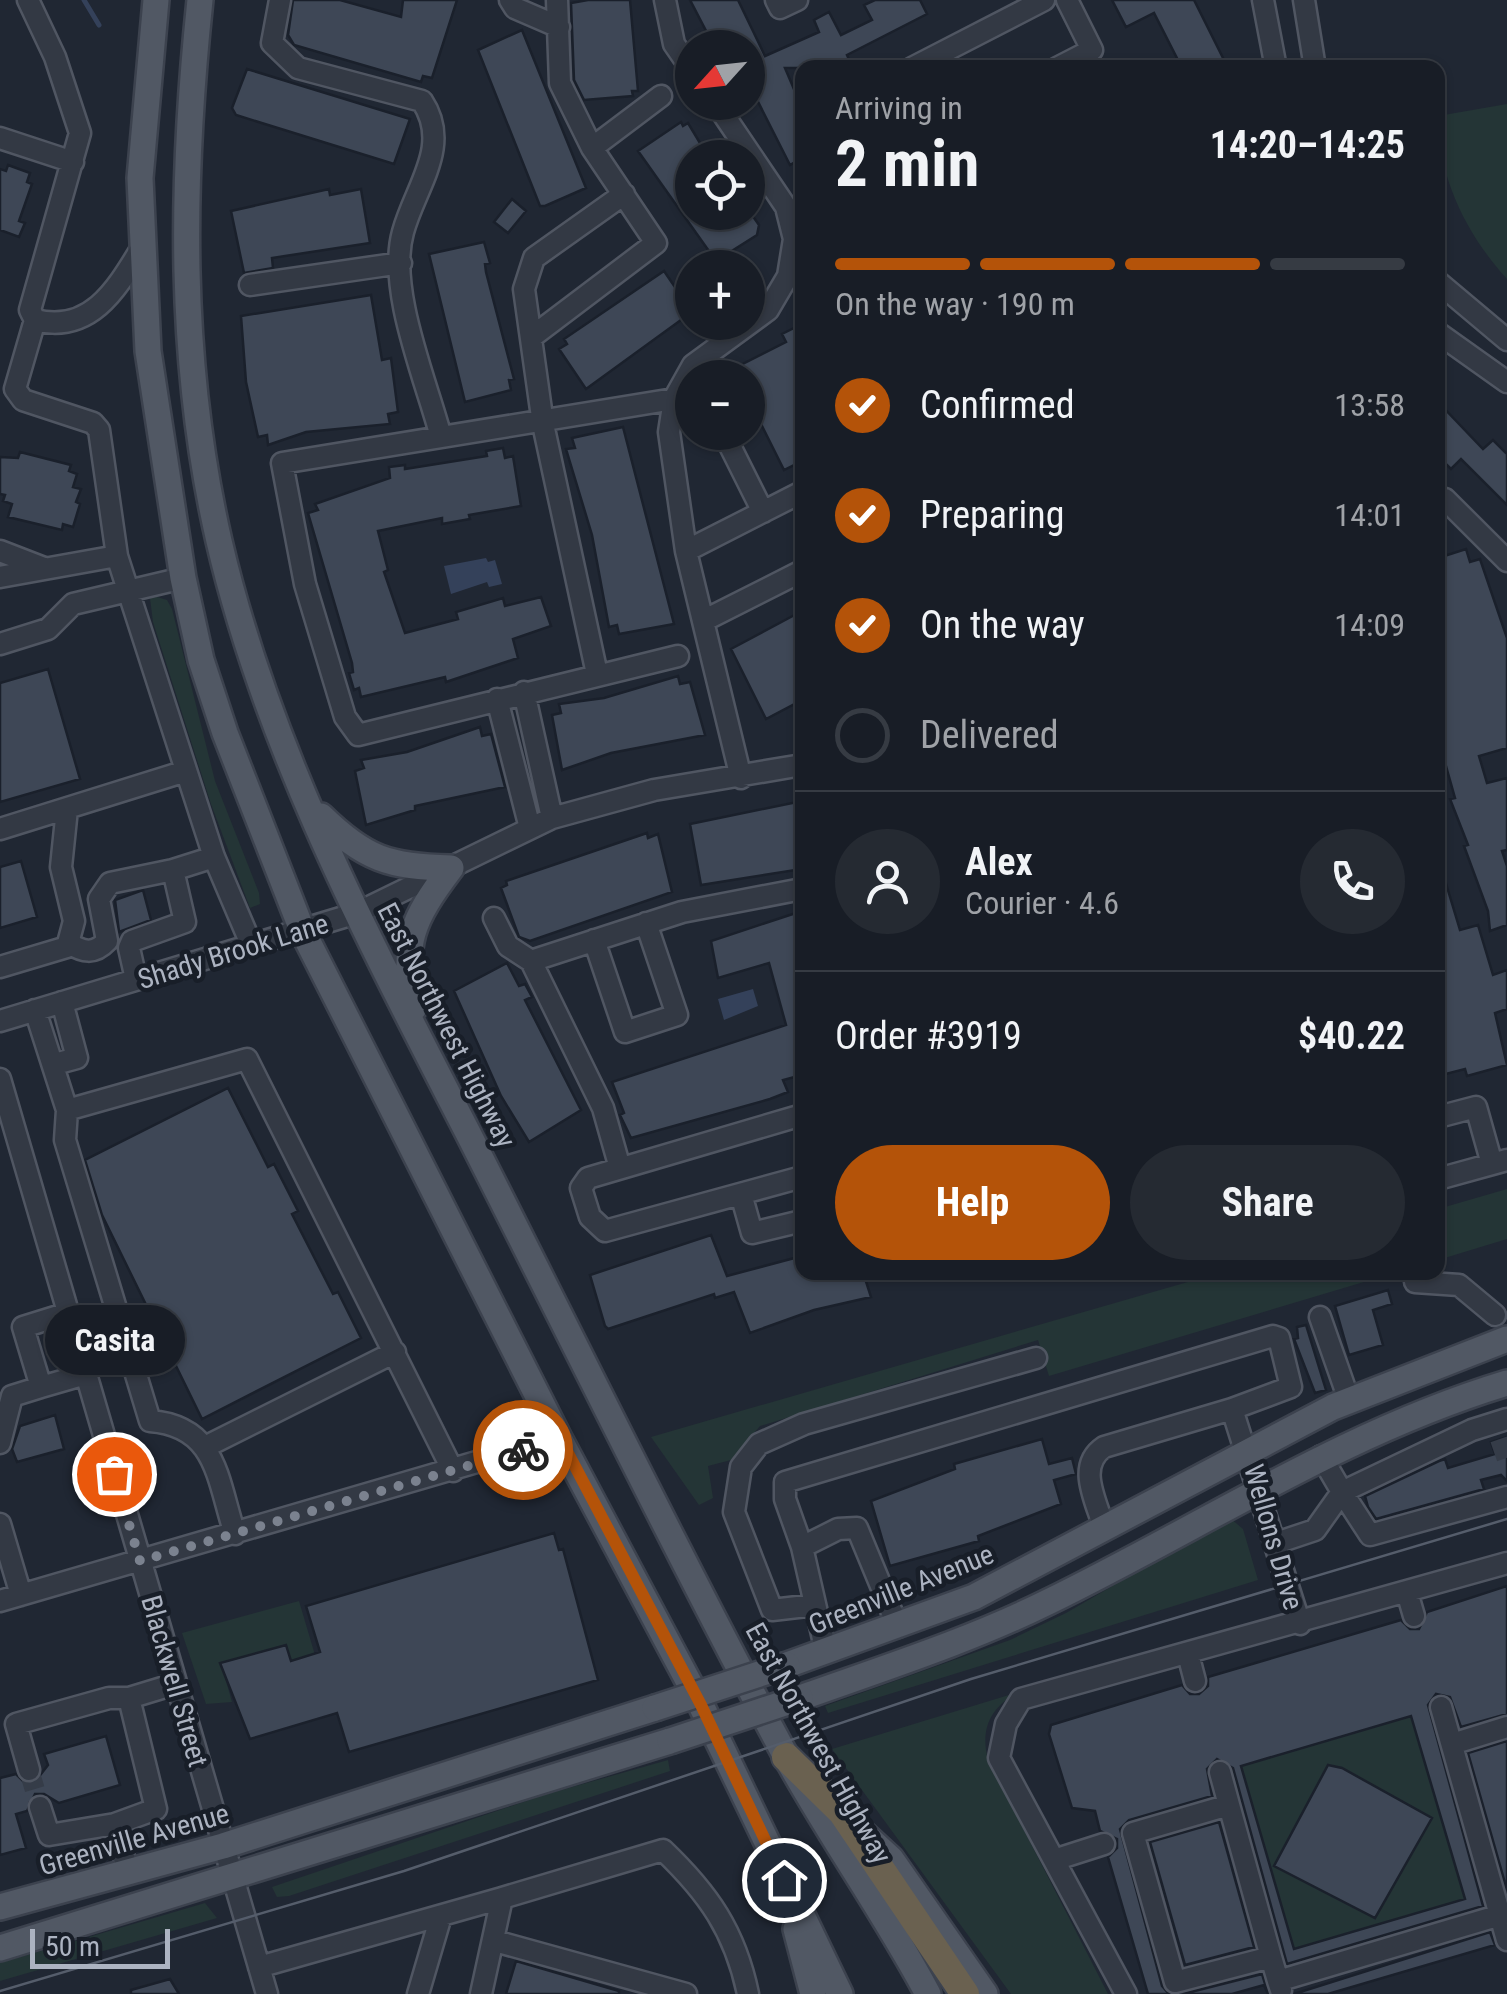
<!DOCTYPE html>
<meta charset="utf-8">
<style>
:root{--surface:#181d26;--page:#252a32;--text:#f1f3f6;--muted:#9fa2a7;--line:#363b43;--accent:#b45309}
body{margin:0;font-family:"Roboto Condensed",sans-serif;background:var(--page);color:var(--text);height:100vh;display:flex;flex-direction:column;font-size:38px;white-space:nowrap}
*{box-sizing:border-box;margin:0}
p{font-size:32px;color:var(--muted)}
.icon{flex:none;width:55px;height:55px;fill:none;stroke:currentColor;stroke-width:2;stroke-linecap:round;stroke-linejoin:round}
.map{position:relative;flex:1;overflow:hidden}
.drawer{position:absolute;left:795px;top:60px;width:650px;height:1220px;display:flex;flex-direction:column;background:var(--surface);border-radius:20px;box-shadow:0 2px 8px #0004,0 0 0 2px var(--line)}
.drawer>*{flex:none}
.needle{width:65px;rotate:243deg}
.controls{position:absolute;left:675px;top:30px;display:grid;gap:20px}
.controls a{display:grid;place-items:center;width:90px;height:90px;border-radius:50%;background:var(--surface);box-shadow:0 2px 8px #0004,0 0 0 2px var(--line);font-size:50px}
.scale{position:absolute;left:30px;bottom:25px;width:140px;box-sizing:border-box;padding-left:10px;border:5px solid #acb3c1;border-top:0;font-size:28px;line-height:35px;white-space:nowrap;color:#acb3c1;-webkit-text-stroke:8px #181e28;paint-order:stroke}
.pin{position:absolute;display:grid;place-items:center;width:85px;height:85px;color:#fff;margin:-42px;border:5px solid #fff;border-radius:50%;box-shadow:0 2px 10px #0007}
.courier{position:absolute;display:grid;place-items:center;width:100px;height:100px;margin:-50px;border:8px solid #b45309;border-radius:50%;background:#fff;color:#222;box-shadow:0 2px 12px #0007}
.bubble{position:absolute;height:70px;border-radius:35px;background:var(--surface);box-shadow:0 2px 8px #0004,0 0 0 2px var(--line);font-size:32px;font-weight:700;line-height:70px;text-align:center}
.head em{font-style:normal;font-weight:700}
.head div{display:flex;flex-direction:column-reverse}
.head{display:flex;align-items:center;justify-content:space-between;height:170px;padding:0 40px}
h1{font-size:65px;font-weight:700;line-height:75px}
.bar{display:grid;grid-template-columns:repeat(4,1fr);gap:15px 10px;align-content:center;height:120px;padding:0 40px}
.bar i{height:12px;border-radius:8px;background:var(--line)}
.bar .current{background:var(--accent)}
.bar p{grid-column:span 4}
.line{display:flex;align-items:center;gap:25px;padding:0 40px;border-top:2px solid var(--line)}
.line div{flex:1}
.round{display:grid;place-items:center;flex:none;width:105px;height:105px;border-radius:52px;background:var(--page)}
ol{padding:0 40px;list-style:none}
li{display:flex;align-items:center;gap:30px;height:110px}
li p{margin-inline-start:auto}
li .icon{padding:10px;border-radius:50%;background:var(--accent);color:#fff;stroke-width:4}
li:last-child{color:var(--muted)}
li i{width:55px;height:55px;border:5px solid var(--line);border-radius:50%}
.action{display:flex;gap:20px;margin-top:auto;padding:20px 40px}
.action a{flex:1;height:115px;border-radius:60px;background:var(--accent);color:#fff;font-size:40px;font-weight:700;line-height:115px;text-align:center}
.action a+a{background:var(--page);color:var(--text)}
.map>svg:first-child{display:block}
</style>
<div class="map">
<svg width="1507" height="1994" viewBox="0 0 1507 1994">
<rect width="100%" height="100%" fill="#202733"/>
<path fill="#243536" d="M1507,104V279C1466,234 1438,177 1438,116Z
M157,597L167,600L172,609L215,781L259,893L260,904L250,908L211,804L153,622L150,598Z
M1507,1189V1239L1438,1260V1209Z
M1219,1273H1394L1049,1376L1038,1340L760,1426L731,1460L708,1466L713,1498L699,1505L651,1437Z
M1230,1518L1243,1529L1258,1580L828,1713L825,1706L1010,1640L1066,1613Z
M299,1601L320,1672L291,1661L286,1645L243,1661L242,1657L221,1663L232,1702L206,1704L182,1633Z
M1019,1692C990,1707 980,1729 988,1760L1108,1994H1011L832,1749Z
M1426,1712L1418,1741L1465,1899L1294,1949L1248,1791L1236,1793L1229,1770Z
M668,1760L670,1771L289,1896L277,1897L272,1887L544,1795Z
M205,1903L217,1918L0,1981V1963Z"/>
<path fill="#34415a" d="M486,558L488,562L495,560L502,584L489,587L487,582L451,594L444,566Z
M753,989L758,1006L724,1020L718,999Z"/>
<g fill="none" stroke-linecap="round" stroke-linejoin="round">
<path stroke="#34415a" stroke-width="5" d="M84,0L99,25"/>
</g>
<path fill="#3e4756" stroke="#1a202b" stroke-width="2.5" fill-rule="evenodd" d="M293,0H340L401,17L403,0H457L432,78L423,76L421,82L294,45L288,35Z
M588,0H630L638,91H632L633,96L584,100L574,80L571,3Z
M690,0H738L765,56L819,32L814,20L829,12L841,35L872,20L864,5L875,0H920L927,14L847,55L853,68H785L802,108V158L790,165L748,82V48H715Z
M1112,0H1194L1228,68H1182L1154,13L1126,27Z
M522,30L586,188L545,206H540L478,50Z
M247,69L410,119L394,164L236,115L232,108Z
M681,122L683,126L688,123L709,158H692V212H750L759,225L757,235L716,261L638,151Z
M8,165L30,173L27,182L32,184L19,221L25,223L19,237L0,230V169L6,171Z
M329,189L330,195L361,189L370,243L272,258L273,268L244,273L231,211Z
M512,199L526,211L508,233L494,222Z
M484,242L490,263L485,264L486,272L514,379L509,380L511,390L465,402L429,254Z
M664,271L692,312L586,389L559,349L567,344L564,339Z
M371,295L382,360L391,358L398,412L388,414L390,424L306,432L268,445L267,435L258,437L246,382L241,316Z
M802,324V461L784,470L748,398V378H715L786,342L782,334Z
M1438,402L1483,449L1493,440L1507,454V505L1461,459L1451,469L1446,464L1438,473Z
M623,427L674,624L619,634L617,625L609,627L592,535L566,449L575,448L572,438Z
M503,448L505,458L513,456L521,506L469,515L470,519L442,524V518L378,531L388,570L384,572L405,633L458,619L456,612L503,598L505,606L541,597L551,626L513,639L518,658L446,682L445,677L361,697L359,688L354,690L349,673L353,672L352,663L308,513L318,510L315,504L390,478L389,467L405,465V469L487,456L486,451Z
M20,452L71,465L69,471L77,474L73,487L81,489L76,502L80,504L73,527L63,524L62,530L8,517L12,504L3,501L5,495L0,494V457L18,458Z
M1466,549L1470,562L1480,559L1507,638V748L1479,756L1487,783L1507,778V850L1502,851L1507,866V925L1490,931L1488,911L1464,846L1468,845L1450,799L1455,798L1438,738V558Z
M802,611V700L766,719L731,649Z
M48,669L80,779L0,802V683Z
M678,676L680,684L690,682L705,735L611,753L562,770L552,715L561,713L559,704L604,698Z
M480,727L482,736L491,734L505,787L415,806V810L366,825L355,771L364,768L361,760L407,752Z
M802,801V869L701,885L690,824Z
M647,833L648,838L658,834L672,892L530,941L519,937L501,888L507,885L506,881Z
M21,861L37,917L0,928V867Z
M1438,867H1441L1460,930L1478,925L1493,975L1507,970V1009L1495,1013L1507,1065L1467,1076L1465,1069L1438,1076V950L1445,948L1438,923Z
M143,890L151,920L119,932L115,900Z
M802,911V1075L783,1080L788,1092L770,1099L631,1138L620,1115L624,1113L612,1082L786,1025L769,963L718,978L711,941Z
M507,963L519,986L525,984L532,997L525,1000L581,1110L529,1142L501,1096L454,991Z
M228,1088L268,1167L274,1164L298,1211L292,1214L333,1294L338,1292L361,1338L202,1419L102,1215L85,1160Z
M711,1235L727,1276L802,1256V1272H863L871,1297L814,1310L750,1333L734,1292L715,1298L714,1294L608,1329L605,1326L590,1275Z
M1388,1290L1392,1304L1373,1310L1383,1345L1349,1355L1335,1306Z
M1306,1325L1326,1390L1315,1393L1294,1339L1298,1338L1297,1327Z
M55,1415L64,1449L17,1462L12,1449L20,1426Z
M1507,1437V1481L1501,1475L1481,1480L1484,1489L1376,1519L1368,1507L1365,1496L1439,1461L1445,1459L1448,1468L1495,1454L1491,1442Z
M1042,1439L1049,1464L1072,1458L1076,1474L1054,1480L1061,1504L978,1536L979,1541L890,1566L871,1501L955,1469L954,1464Z
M554,1533L559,1550L563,1549L598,1680L349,1752L337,1713L250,1739L220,1663L286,1645L291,1661L320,1652L306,1606Z
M1507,1586V1714L1461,1727L1450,1697L1436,1694L1428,1705L1483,1906L1287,1964L1233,1768L1217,1759L1207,1769L1212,1796L1129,1820L1120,1829L1162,1986L1169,1994H1148L1108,1857L1117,1848V1839L1100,1831L1095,1811L1072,1808L1049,1734L1051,1725L1182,1685L1190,1694H1199L1208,1686V1677L1401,1620L1410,1629H1419L1427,1612ZM1411,1716L1465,1899L1294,1949L1241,1766Z
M106,1736L120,1785L59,1803L44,1794H35L27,1811L16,1814L26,1848L0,1855V1778L16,1774L25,1783H34L48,1765L44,1754Z
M1507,1741V1890L1468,1753Z
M1328,1765L1342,1768L1432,1818L1375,1918L1274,1866Z
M1219,1822L1254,1947L1185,1965L1150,1842Z
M1490,1932L1495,1945L1328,1994H1294Z
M516,1961L619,1991V1994H506Z
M1262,1974L1268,1994L1264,1985L1232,1994H1183Z
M170,1979L179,1994H131V1990Z"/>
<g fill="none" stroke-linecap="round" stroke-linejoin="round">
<path stroke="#353c48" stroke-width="20" stroke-dasharray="20 10" stroke-linecap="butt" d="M1500,1439L1507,1459
M29,1770L40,1807"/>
<g stroke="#505662" stroke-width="25">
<path id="minor" d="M28,0L55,57L80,133L30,310L35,320
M280,0L272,43L298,68L422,101C452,146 415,187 403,232C387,289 426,380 441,437
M510,0L515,8L559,27
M665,0L674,44L692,70
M776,0L780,8L797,0
M1263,0L1276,68
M1304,0L1315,68
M912,68L1044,0
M1057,68L1092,50L1067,0
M715,102L786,207L794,239L788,276L768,310L693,365L674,399L669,432L686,551L741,778
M0,138L73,162
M592,148L661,96
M141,249C116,290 90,334 35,320L15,389L23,400L93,423L99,430L117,556L214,857L251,944
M1438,282L1507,340
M250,285L401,263
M1438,333L1507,382
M533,336L656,243L592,148L560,83L557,0
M674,399L282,463L305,584L345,717L358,735L678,656
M723,432L763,512
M1445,499L1507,561
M0,551L44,568
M686,551L802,492
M0,577L117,556
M703,621L802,571
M0,644L48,629L73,604L183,578
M597,674L543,424L524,289L534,258L624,194
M524,692L552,818
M497,699L530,828
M0,829L186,771
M494,918L508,946L531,961L603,1108L620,1168
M594,940L625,1032L677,1015L646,923
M68,943C83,952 94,955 107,941L99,899L110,883L173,870
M531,961L682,912L802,889
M0,967L67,947L74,921L61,867L67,809
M136,979L129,948L132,941L185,922L173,870L214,857
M35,1010L67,1110L247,1059L453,1471
M0,1021L357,913L552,818L654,790L802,765
M55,1064L77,1058L62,1002
M0,1079L267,1994
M67,1110L65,1140L150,1421C217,1426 217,1479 235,1534
M802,1115L588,1178L581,1188L590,1217L605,1231L802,1177
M1438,1117L1476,1107L1492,1164
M1438,1179L1507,1160
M741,1194L752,1233L802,1221
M1415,1282L1459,1285L1495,1315
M1320,1317L1349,1400
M41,1387L86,1374
M0,1443L12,1396L41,1387L23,1327L68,1313
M207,1446L395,1352
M1321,1456L1342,1492L1472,1430L1507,1419
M0,1524L21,1595
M1104,1528C1096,1500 1076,1466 1104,1447L1232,1409
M1276,1543L1315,1530L1342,1492L1370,1535L1507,1497
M802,1547L785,1499V1482L1273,1336L1279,1338L1291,1387L1232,1409L1300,1624
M1407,1592L1414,1616
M0,1601L559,1438
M815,1605L772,1610L734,1512L741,1467L759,1444L804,1424L1036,1358
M826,1652L802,1547L838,1529L857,1528L898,1627
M1188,1654L1195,1681
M1441,1707L1507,1940
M1452,1744L1507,1727
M29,1770L16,1724L109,1698H129
M1220,1772L1229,1805
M40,1807L49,1835L115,1824
M1054,1860L1104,1844
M128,1872L115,1824L156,1809L129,1698L175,1684
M495,1941L686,1994
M1271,1957L1175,1982L1133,1833L1229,1805L1271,1957L1278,1981
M259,1967L502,1898
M1281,1990L1278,1981L1507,1913
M418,1994L441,1916
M481,1994L502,1898L663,1850C708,1893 735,1931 748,1994
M1126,1994L999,1758L1006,1724L1021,1699L1507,1563"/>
</g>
<g stroke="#3c424e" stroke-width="30">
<path id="major" d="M156,0L140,178L148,351L183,578L201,660L225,733L302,930L559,1438L701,1705L840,1994
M200,0C181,181 178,362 219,541C267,749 370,942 467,1131C572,1338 674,1547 783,1751C828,1834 884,1911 928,1994
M321,816C365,859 389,867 451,868
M414,1008C402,942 411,921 451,868
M787,1665L974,1597L1333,1407L1507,1339
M800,1698C884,1668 969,1641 1048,1602C1202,1527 1342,1433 1507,1383
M865,1835L891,1859L985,1994
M0,1907L223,1846L655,1708
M796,1929L813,1994
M0,1948L670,1741"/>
</g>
<g stroke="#3d434f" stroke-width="32">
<path id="highway" d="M786,1757L842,1812L965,1994"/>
</g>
<use href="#minor" stroke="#333944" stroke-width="20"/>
<use href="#major" stroke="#515864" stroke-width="25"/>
<use href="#highway" stroke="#6a6150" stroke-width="28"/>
<path stroke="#555d6b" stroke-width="2.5" d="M0,1991L404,1871L971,1679L1507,1519"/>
<g stroke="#3c424e" stroke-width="30" stroke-linecap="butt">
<path id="major-bridge" d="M655,1708L787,1665
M670,1741L800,1698"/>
</g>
<use href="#major-bridge" stroke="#515864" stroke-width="25"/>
</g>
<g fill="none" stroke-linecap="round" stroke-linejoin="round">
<path stroke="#7b828f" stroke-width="10" stroke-dasharray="0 18" d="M114,1474L140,1561L523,1450"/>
<path stroke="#b45309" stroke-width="12" d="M523,1450L560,1438L701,1705L784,1880"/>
</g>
<g text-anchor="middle" stroke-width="9" stroke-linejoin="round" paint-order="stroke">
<g font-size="28" fill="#acb3c1" stroke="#181e28">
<text transform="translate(233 951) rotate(-17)" y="10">Shady Brook Lane</text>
<text transform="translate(447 1025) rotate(63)" y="10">East Northwest Highway</text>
<text transform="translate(1274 1537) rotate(74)" y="10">Wellons Drive</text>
<text transform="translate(901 1589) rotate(-22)" y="10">Greenville Avenue</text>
<text transform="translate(175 1681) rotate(74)" y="10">Blackwell Street</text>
<text transform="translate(819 1743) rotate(61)" y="10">East Northwest Highway</text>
<text transform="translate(134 1839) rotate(-16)" y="10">Greenville Avenue</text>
</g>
</g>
</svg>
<div class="controls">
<a><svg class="needle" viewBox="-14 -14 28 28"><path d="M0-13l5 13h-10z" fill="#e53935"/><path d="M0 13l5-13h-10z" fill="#9fa2a7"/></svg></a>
<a><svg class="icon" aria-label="locate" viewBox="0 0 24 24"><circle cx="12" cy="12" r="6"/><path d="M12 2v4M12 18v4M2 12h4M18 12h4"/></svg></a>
<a>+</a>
<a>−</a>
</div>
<div class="scale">50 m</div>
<div class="pin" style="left:114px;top:1474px;background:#ea580c"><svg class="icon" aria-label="bag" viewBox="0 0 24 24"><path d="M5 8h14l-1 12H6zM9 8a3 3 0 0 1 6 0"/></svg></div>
<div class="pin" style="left:784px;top:1880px;background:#1f2937"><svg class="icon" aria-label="home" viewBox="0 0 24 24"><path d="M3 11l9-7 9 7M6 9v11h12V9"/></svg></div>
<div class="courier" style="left:523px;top:1450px"><svg class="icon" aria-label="bike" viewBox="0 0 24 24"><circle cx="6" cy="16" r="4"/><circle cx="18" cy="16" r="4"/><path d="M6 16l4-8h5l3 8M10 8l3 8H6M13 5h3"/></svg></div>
<div class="bubble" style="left:45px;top:1305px;width:140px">Casita</div>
<section class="drawer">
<div class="head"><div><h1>2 min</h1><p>Arriving in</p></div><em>14:20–14:25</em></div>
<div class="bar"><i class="current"></i><i class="current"></i><i class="current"></i><i></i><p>On the way · 190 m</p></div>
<ol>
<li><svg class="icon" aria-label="check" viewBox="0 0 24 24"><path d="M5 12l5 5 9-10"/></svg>Confirmed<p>13:58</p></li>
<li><svg class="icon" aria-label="check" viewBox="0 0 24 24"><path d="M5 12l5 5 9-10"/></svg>Preparing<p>14:01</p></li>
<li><svg class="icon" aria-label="check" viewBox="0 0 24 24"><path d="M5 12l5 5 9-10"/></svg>On the way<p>14:09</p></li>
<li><i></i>Delivered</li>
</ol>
<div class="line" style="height:180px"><a class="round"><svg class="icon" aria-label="person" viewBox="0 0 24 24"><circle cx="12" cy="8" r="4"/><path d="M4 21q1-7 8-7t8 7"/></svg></a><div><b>Alex</b><p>Courier · 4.6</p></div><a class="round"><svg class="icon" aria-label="phone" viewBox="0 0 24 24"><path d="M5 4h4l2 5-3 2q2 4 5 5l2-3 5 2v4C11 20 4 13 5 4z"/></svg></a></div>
<div class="line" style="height:130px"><div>Order #3919</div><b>$40.22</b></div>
<div class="action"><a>Help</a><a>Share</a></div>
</section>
</div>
